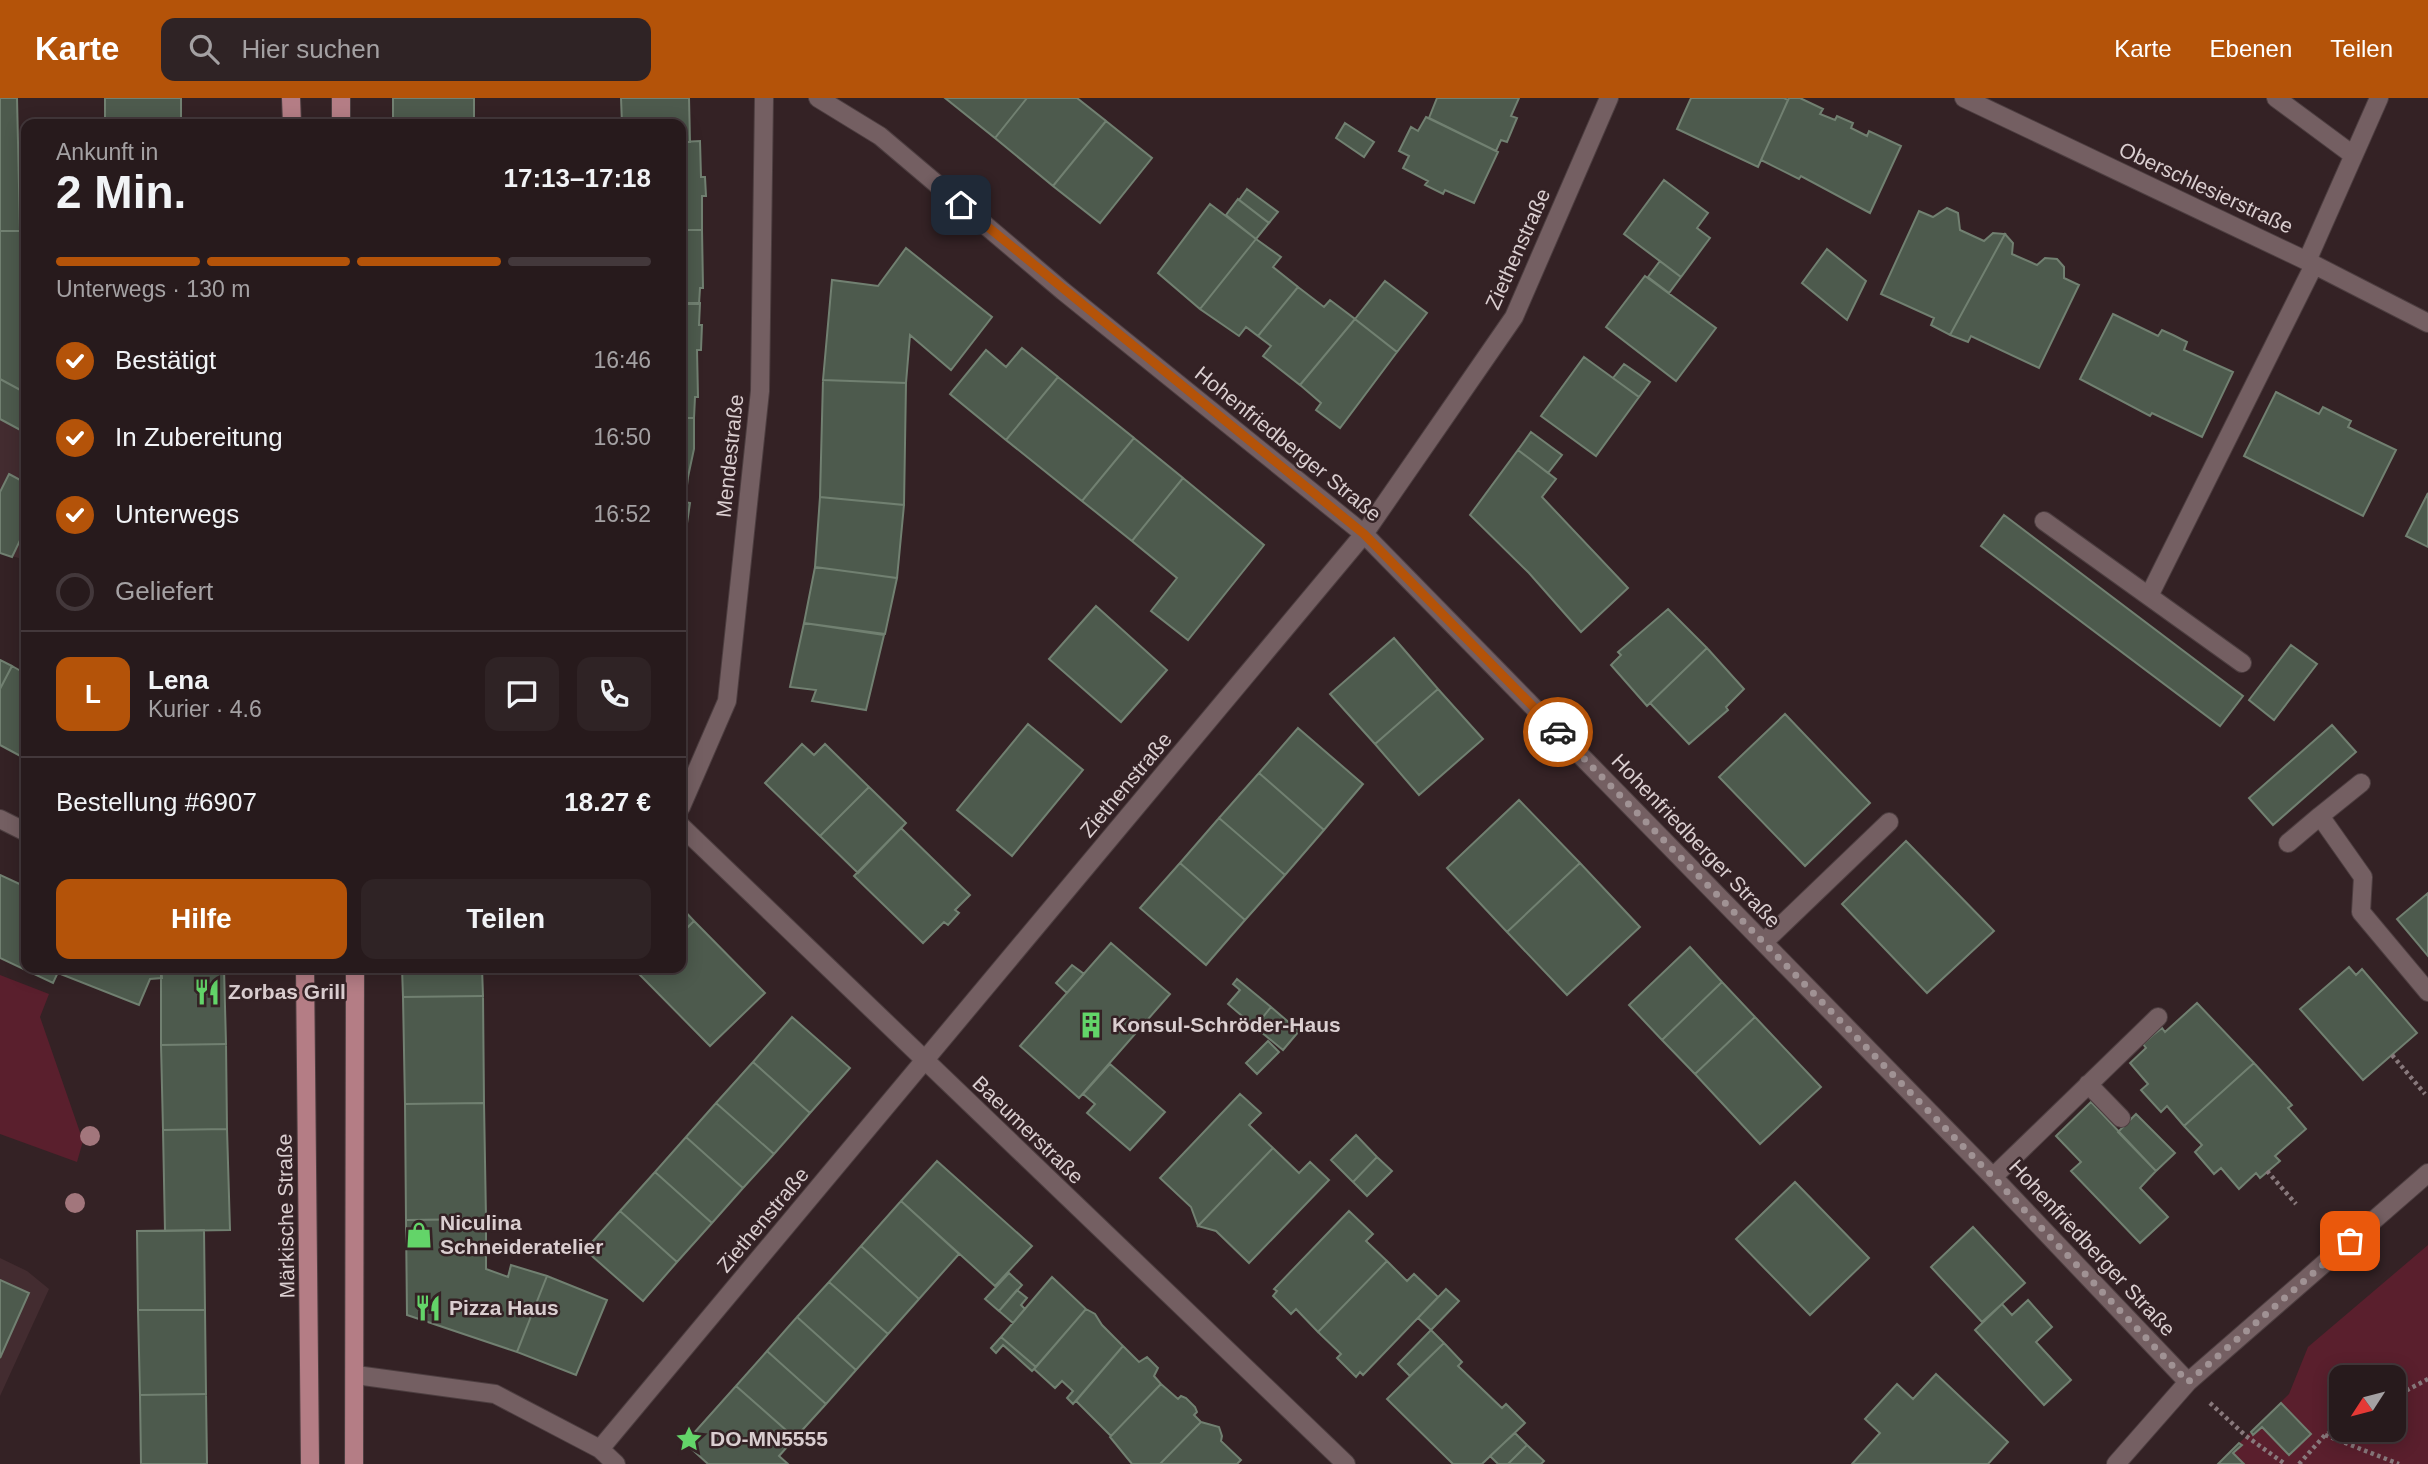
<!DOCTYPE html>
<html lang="de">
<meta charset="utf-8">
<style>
:root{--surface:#271a1c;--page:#2f2325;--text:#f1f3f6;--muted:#a4a1a3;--line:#43383b;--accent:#b45309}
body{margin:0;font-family:Arial,sans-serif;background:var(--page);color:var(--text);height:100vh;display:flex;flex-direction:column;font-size:26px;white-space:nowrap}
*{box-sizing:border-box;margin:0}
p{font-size:23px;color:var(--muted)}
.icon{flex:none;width:38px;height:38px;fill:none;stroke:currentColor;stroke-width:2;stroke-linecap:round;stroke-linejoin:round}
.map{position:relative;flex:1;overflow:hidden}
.side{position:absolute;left:21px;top:21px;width:665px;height:854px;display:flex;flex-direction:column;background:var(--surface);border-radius:14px;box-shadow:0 4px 18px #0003,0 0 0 2px var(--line)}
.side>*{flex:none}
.needle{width:46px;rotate:234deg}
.tools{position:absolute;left:2329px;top:1267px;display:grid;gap:14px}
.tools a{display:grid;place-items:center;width:77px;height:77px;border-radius:14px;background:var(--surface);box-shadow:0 4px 18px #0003,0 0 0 2px var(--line);font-size:35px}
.pin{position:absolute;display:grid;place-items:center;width:60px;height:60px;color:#fff;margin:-30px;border-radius:14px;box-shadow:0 4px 10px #0006}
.courier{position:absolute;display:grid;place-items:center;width:70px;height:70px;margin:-35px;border:5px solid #b45309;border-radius:50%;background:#fff;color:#222;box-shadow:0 2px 9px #0007}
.overview em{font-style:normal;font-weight:800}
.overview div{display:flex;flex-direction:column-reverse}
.overview{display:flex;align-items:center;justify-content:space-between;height:119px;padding:0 35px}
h1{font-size:46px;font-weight:800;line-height:52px}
.bar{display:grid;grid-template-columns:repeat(4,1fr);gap:10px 7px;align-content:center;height:84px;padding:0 35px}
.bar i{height:9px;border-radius:5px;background:var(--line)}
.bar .current{background:var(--accent)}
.bar p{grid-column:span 4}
.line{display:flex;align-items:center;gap:18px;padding:0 35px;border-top:2px solid var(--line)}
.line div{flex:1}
.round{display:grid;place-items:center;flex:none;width:74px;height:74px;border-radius:14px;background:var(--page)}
ol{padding:0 35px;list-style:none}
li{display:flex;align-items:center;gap:21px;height:77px}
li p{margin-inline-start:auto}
li .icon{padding:7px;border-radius:50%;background:var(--accent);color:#fff;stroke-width:4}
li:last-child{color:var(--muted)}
li i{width:38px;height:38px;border:4px solid var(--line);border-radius:50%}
.action{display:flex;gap:14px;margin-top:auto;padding:14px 35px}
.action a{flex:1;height:80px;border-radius:14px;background:var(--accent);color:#fff;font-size:28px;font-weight:800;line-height:80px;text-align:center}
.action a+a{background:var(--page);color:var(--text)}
header{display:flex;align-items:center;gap:42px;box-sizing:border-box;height:98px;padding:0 35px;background:var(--accent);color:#fff}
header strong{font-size:33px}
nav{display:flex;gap:38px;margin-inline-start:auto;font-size:24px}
.search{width:490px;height:63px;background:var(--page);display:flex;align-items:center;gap:18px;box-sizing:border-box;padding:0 24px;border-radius:14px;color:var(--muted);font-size:26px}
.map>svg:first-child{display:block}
</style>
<header>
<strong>Karte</strong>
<div class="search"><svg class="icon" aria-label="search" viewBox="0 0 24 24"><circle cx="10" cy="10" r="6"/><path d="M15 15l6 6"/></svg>Hier suchen</div>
<nav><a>Karte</a><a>Ebenen</a><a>Teilen</a></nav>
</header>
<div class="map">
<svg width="2428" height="1366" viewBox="0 0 2428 1366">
<rect width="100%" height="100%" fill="#342225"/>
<path fill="#432c30" d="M0,0H17L21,244L26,245V462L0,455Z
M0,1160L27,1173L49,1191L0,1298Z"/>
<path fill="#5a1f2d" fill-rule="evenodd" d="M0,877L49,896L40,919L83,1043L77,1064L0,1036Z
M2428,1147V1366H2218L2289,1296L2308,1249ZM2342,1279H2394V1332H2342Z"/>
<path fill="#4d5a4d" stroke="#718071" stroke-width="2" d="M0,0H17L20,133H0Z
M105,0H181V26H105Z
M393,0H474V22L478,26H393Z
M621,0H689L690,44H681V26H622Z
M945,0H1027L995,40Z
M1027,0H1077L1106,23L1053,88L995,40Z
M1437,0H1519L1511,18L1517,20L1507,44L1501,42L1496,53L1429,20Z
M1691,0H1784L1788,2L1758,69L1677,31Z
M1789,0H1800L1823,11L1820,16L1835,22L1837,18L1853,25L1851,30L1867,38L1869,33L1901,48L1870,115L1801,78L1799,81L1761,62Z
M1426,19L1498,54L1474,105L1445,92L1443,96L1425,87L1428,83L1403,70L1409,58L1399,53L1411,29L1418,33Z
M1106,23L1152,60L1100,125L1053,88Z
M1345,25L1374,44L1364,59L1336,40Z
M700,43L701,79H705L706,98H702V132H681V44Z
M1664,82L1708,115L1697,130L1710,140L1681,179L1624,136Z
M1247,91L1278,114L1269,125L1239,102Z
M1238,101L1269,125L1256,141L1226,117Z
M1210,106L1256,141L1200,211L1158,175Z
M1947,110L1958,115L1960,132L1984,143L1993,135L2005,136L1950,237L1931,227L1934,220L1881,196L1919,113L1933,119Z
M681,132H702L703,190H700L699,206H681Z
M0,133H20L21,245H26V295L0,281Z
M2005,136L2013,145L2012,156L2037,167L2045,160L2057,161L2064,169V180L2079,187L2039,270L1971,238L1968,244L1950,237Z
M1256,141L1281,159L1273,169L1298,189L1258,238L1246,229L1239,238L1200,211Z
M906,150L992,219L951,272L910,237L906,285L823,282L832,182L878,188Z
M1827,151L1866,183L1847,222L1802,185Z
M1660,163L1681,179L1669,195L1648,179Z
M1645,178L1716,230L1676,283L1606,229Z
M1385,183L1427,215L1397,254L1355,221Z
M1298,189L1324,209L1330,202L1355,221L1300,287L1263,258L1271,248L1258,238Z
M681,205H700L699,227H702L701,252H697L698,299H695L694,320H681Z
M2113,216L2158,238L2162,232L2173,237L2187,244L2184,252L2233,274L2202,339L2152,315L2150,318L2080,281Z
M1355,221L1397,254L1340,330L1316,312L1321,305L1300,287Z
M1022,250L1058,279L1006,342L950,296L986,252L1006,269Z
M1584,259L1639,299L1596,358L1541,318Z
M1624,266L1650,284L1639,299L1613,280Z
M1058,279L1134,340L1082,403L1006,342Z
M0,281L26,295V335L0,321Z
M823,282L906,285L904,407L820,399Z
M2276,294L2319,316L2323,309L2351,323L2348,329L2396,352L2363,418L2244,358Z
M681,320H694V351L688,379H681Z
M1531,334L1562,357L1548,375L1518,352Z
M1134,340L1183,380L1132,443L1082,403Z
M1518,352L1556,381L1542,399L1628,490L1581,534L1529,475L1470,417Z
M9,376L26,385V430L12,459L0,455V394Z
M681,379H688L685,404L690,405L686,432L681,431V435Z
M1183,380L1264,447L1188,542L1151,513L1177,480L1132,443Z
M2428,395V449L2406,438Z
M820,399L904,407L897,480L815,469Z
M2004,417L2243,598L2220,628L1981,448Z
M815,469L897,480L885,536L804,525Z
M1096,508L1167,572L1121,624L1049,561Z
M1668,511L1707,550L1647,608L1611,567L1621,557L1618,554Z
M804,525L884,537L866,612L812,603L816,592L790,589Z
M1394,540L1438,591L1375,646L1330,596Z
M2291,547L2317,566L2274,622L2249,602Z
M1707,550L1744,591L1726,609L1728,612L1689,646L1650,605Z
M0,562L12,568L0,591Z
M12,568L26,576V661L0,647V591Z
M1438,591L1483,641L1419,697L1375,646Z
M1785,616L1870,705L1805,768L1719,679Z
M1028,626L1083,672L1012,758L957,712Z
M2332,627L2356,654L2273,727L2249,700Z
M1298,630L1363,686L1324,732L1259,675Z
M802,646L814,657L825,646L869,689L820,738L765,685Z
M1259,675L1324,732L1285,777L1219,720Z
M869,689L906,725L858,775L820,738Z
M1519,702L1580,765L1507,834L1447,770Z
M1219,720L1285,777L1245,822L1180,765Z
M901,730L970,797L955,812L959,815L948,827L944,824L923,845L854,778Z
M1906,743L1994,833L1927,895L1842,806Z
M1180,765L1245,822L1206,867L1140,810Z
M1580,765L1640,829L1567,897L1507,834Z
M0,777L26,789V870H60L53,885L0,860Z
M2428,795V858L2397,821Z
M681,809L694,823L681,836Z
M694,823L765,895L710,948L639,876L646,870H681V836Z
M1111,845L1170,896L1079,1000L1020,948Z
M1690,849L1722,884L1662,942L1629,907Z
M1072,867L1084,876L1067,895L1056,885Z
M2349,869L2356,877L2362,871L2417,935L2363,982L2300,911Z
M61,870H161L162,880L150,881L139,907L58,875Z
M161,870H224L226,946L161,947Z
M402,870H482L483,898L403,899Z
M1237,881L1271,909L1255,929L1228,906L1240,892L1233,886Z
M1722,884L1755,919L1695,976L1662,942Z
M483,898L484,1005L405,1006L403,899Z
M2197,905L2254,965L2184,1028L2167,1008L2161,1014L2141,992L2148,986L2130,965L2146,950L2143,946L2153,937L2162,930L2165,934Z
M1271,909L1299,933L1283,952L1255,929Z
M792,919L850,970L810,1015L753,964Z
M1755,919L1821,989L1760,1046L1695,976Z
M1268,943L1279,954L1257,976L1246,965Z
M226,946L227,1031L163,1032L161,947Z
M753,964L810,1015L774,1056L716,1005Z
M2254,965L2292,1007L2288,1010L2306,1031L2275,1058L2280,1063L2260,1080L2256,1075L2239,1091L2221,1070L2214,1076L2195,1054L2202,1047L2184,1028Z
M1110,966L1165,1014L1130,1052L1087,1015L1095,1006L1083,996Z
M1240,996L1261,1015L1249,1027L1273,1050L1198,1128L1191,1109L1160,1080Z
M2091,1004L2156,1073L2140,1090L2168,1119L2140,1145L2071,1073L2081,1064L2056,1038Z
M484,1005L486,1121L406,1122L405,1006Z
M716,1005L774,1056L743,1090L686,1039Z
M2136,1016L2175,1055L2156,1073L2118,1034Z
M227,1031L230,1132L165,1133L163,1032Z
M1356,1037L1377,1059L1353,1084L1331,1062Z
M686,1039L743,1090L712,1125L655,1074Z
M1273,1050L1299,1075L1310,1064L1329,1082L1249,1165L1216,1133L1198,1128Z
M1377,1059L1392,1073L1367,1098L1353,1084Z
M937,1063L1032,1148L995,1188L901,1103Z
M655,1074L712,1125L677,1164L620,1113Z
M1795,1084L1869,1160L1810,1217L1736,1141Z
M901,1103L959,1156L919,1201L861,1148Z
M620,1113L677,1164L643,1203L585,1152Z
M1349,1113L1373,1136L1366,1143L1387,1163L1318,1234L1296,1211L1291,1216L1273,1198L1277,1193L1274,1191Z
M486,1121V1171L508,1179L511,1167L547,1178L517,1254L407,1217L406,1122Z
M1973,1129L2025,1185L1982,1224L1931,1169Z
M204,1132L205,1212H138L137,1133Z
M861,1148L919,1201L888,1236L829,1184Z
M1387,1163L1407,1183L1414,1176L1438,1199L1363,1277L1360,1274L1356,1279L1337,1260L1341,1256L1318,1234Z
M1009,1175L1022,1187L999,1213L985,1201Z
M547,1178L607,1202L576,1277L517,1254Z
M1052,1179L1086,1211L1036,1269L1001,1239Z
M0,1182L29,1195L0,1260Z
M829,1184L888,1236L856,1272L797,1219Z
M1446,1191L1459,1203L1431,1232L1418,1220Z
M1017,1192L1027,1200L1021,1207L1025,1211L1013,1225L999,1213Z
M2028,1202L2052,1229L2036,1244L2071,1282L2044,1307L1975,1232L2002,1206L2012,1217Z
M1086,1211L1095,1216L1102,1227L1123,1248L1073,1306L1067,1300L1073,1293L1062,1283L1055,1290L1034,1271Z
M138,1212H205L206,1296L140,1297Z
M797,1219L856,1272L826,1306L767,1253Z
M1431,1232L1444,1245L1410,1278L1398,1266Z
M1001,1239L1036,1269L1032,1273L1003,1247L996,1255L991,1250Z
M1444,1245L1462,1264L1458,1268L1502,1310L1506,1306L1525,1325L1482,1366H1453L1387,1301Z
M1123,1248L1139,1264L1147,1259L1158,1270L1154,1278L1161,1286L1111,1338L1076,1303Z
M767,1253L826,1306L795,1340L736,1288Z
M1936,1276L2008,1344L1988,1366H1852L1880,1335L1865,1321L1897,1286L1913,1301Z
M1161,1286L1178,1301L1181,1298L1186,1300L1195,1309L1197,1314L1194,1317L1201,1324L1160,1366H1132L1110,1339Z
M736,1288L795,1340L779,1358L788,1366H708L685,1345Z
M206,1296L207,1366H141L140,1297Z
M2281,1305L2311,1336L2289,1357L2262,1329L2253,1337L2251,1334Z
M1201,1324L1219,1329L1222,1338L1221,1343L1241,1362L1237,1366H1160Z
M1515,1335L1527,1347L1508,1366H1498L1490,1358Z
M2239,1345L2242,1347L2233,1355L2244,1366H2218Z
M1527,1347L1544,1363L1541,1366H1508Z"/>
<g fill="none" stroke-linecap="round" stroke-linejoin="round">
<g stroke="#4d3e40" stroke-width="20">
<path id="minor" d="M818,0L880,38L1063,193L1364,436L1993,1079L2188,1284
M1964,0L2307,163L2428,225
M2276,0L2353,57
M2307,163L2379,0
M2044,423L2242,565
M2149,498L2314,167
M681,709L727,603L760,293L764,0
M2320,718L2361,685
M0,721L26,734
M681,728L1346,1366
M2288,745L2320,718L2363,779L2361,814L2428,894
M1764,844L1889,724
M2088,986L2121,1020
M1993,1079L2158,919
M356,1277L495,1296L600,1351L616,1366
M600,1351L1364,436L1514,219L1609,0
M2116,1366L2188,1284L2428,1075"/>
</g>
<g stroke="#4d3e40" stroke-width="20">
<path id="major" d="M291,0L292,26
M341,0V26
M305,870L310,1366
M354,1366L355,870"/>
</g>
<path stroke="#88797c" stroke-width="4.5" stroke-dasharray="3.5 3.5" stroke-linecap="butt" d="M2392,957L2425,996
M2267,1073L2296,1106
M2394,1299L2428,1281
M2210,1305L2246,1338L2285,1366
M2325,1337L2399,1366
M2299,1366L2325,1337L2342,1328"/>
<use href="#minor" stroke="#745f62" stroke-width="18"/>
<use href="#major" stroke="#b47d85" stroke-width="18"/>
</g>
<g fill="#a2767c">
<circle cx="90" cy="1038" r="10"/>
<circle cx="75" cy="1105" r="10"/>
</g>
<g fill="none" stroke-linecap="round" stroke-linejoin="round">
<path stroke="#a09294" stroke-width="7" stroke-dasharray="0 12.6" d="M1558,634L1993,1079L2188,1284L2350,1143"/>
<path stroke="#b45309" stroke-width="9" d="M961,107L1364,436L1558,634"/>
</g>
<defs>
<g id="restaurant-bare" transform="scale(2.1)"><path d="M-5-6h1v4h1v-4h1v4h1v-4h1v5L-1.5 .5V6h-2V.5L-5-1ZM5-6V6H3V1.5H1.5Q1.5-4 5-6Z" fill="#63d469" stroke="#342225" stroke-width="2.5" paint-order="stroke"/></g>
<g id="building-bare" transform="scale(2.1)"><path d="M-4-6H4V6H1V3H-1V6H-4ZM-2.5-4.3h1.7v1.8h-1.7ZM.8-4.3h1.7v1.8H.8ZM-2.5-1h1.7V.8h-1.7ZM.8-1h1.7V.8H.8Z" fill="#63d469" stroke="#342225" stroke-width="2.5" paint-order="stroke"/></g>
<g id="shop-bare" transform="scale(2.1)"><path d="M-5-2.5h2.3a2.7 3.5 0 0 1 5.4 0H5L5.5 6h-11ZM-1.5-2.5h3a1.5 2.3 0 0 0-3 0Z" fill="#63d469" stroke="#342225" stroke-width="2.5" paint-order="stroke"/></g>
<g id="sight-bare" transform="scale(2.1)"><path d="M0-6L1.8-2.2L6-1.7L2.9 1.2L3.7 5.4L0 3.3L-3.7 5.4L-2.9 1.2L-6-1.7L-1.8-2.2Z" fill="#63d469" stroke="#342225" stroke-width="2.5" paint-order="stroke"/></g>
</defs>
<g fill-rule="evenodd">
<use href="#restaurant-bare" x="207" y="894"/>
<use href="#building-bare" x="1091" y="927"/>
<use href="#shop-bare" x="419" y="1137"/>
<use href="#restaurant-bare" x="428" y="1210"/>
<use href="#sight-bare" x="689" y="1341"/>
</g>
<g text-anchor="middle" stroke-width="5" stroke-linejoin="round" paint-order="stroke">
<g font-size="21" fill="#daced0" stroke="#342225">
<text transform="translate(2206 90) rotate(25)" y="7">Oberschlesierstraße</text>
<text transform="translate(1518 151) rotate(-66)" y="7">Ziethenstraße</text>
<text transform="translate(1288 346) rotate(39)" y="7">Hohenfriedberger Straße</text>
<text transform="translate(730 358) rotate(-84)" y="7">Mendestraße</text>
<text transform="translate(1126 687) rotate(-50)" y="7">Ziethenstraße</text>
<text transform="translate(1696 743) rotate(46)" y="7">Hohenfriedberger Straße</text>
<text transform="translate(1028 1032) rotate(44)" y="7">Baeumerstraße</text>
<text transform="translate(286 1118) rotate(-91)" y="7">Märkische Straße</text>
<text transform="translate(763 1122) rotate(-50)" y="7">Ziethenstraße</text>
<text transform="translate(2092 1150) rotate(47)" y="7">Hohenfriedberger Straße</text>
</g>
<g font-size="21" font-weight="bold" fill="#daced0" stroke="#342225" text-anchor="start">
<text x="228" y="901">Zorbas Grill</text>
<text x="1112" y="934">Konsul-Schröder-Haus</text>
<text x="440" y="1132">Niculina<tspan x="440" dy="24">Schneideratelier</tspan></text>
<text x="449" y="1217">Pizza Haus</text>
<text x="710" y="1348">DO-MN5555</text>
</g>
</g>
</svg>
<div class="tools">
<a><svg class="needle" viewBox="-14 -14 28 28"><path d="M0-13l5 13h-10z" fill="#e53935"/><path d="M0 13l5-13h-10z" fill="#a4a1a3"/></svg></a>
</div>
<div class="pin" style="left:2350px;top:1143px;background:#ea580c"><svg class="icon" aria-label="bag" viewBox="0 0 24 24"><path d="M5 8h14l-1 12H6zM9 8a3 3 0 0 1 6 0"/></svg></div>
<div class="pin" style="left:961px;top:107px;background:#1f2937"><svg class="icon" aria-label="home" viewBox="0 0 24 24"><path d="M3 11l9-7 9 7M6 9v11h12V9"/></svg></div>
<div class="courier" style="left:1558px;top:634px"><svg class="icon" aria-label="car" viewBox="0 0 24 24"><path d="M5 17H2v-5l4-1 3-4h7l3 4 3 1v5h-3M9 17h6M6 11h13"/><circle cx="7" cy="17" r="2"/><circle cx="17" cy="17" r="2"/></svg></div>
<section class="side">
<div class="overview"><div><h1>2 Min.</h1><p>Ankunft in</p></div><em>17:13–17:18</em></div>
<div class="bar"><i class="current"></i><i class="current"></i><i class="current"></i><i></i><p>Unterwegs · 130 m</p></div>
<ol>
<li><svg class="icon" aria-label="check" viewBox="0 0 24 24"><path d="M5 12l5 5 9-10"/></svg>Bestätigt<p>16:46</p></li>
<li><svg class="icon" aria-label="check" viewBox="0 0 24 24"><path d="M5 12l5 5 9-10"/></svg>In Zubereitung<p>16:50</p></li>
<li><svg class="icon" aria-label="check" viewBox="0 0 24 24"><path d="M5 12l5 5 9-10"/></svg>Unterwegs<p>16:52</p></li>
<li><i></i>Geliefert</li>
</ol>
<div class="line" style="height:126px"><b class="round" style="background:var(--accent);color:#fff">L</b><div><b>Lena</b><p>Kurier · 4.6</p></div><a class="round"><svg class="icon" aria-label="chat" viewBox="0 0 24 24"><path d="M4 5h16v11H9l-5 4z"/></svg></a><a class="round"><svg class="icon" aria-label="phone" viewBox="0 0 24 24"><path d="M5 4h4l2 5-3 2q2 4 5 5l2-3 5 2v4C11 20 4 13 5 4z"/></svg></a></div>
<div class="line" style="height:91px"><div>Bestellung #6907</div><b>18.27 €</b></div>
<div class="action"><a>Hilfe</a><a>Teilen</a></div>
</section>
</div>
